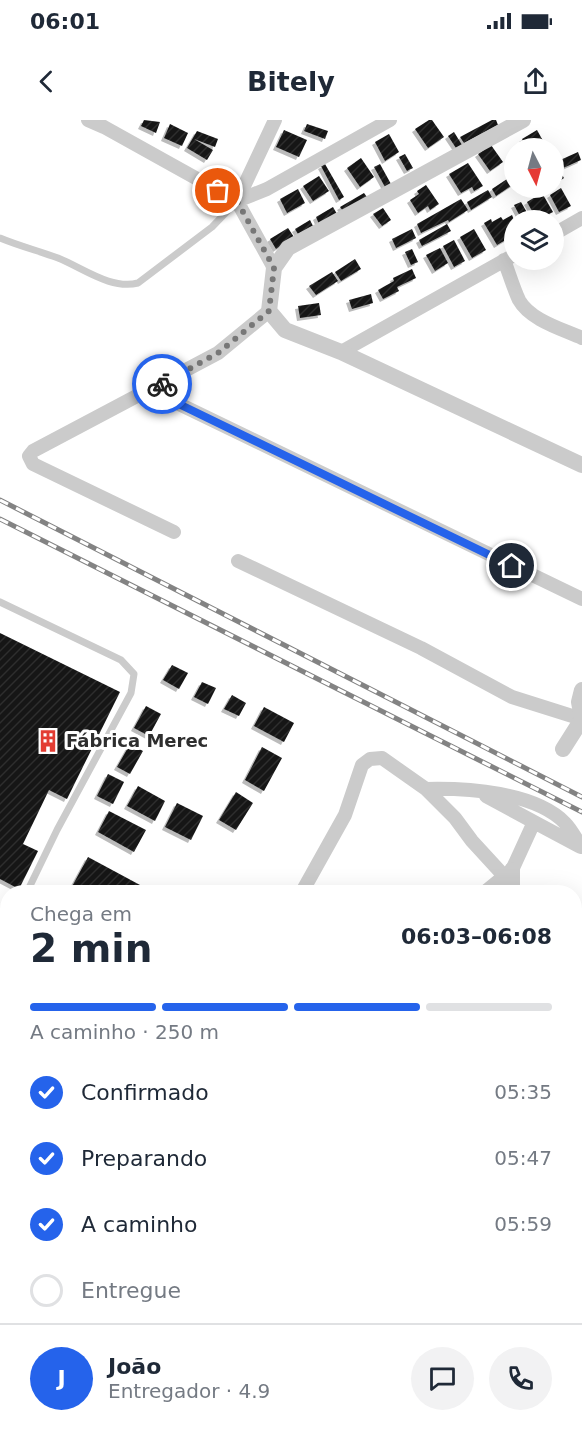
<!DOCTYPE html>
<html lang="pt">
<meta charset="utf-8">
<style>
:root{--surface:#fff;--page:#f2f2f3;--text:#1f2937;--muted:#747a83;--line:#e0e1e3;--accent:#2563eb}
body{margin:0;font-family:"DejaVu Sans",sans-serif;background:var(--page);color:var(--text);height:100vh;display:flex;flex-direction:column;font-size:22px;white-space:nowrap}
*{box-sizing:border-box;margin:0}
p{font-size:20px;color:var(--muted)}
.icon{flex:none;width:33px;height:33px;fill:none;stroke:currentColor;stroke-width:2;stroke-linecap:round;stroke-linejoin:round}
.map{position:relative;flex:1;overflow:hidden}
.sheet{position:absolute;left:0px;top:765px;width:582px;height:558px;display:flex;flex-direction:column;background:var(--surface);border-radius:24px 24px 0 0;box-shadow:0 6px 24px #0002}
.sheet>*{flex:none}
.needle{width:39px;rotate:174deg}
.tools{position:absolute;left:504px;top:18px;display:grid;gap:12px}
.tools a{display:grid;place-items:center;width:60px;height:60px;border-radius:50%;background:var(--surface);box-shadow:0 6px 24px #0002;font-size:30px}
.pin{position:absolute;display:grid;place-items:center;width:51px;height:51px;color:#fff;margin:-26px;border:3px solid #fff;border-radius:50%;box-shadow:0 2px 6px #0007}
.courier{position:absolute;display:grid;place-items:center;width:60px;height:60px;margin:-30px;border:4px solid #2563eb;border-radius:50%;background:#fff;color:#222;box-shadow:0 2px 8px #0007}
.summary em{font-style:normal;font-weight:700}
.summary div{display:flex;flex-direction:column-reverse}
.summary{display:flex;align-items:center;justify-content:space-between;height:102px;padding:0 30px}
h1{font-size:39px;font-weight:700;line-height:45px}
.bar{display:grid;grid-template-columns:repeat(4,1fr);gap:9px 6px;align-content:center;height:72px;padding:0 30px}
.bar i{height:8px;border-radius:4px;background:var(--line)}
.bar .selected{background:var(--accent)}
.bar p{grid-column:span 4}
.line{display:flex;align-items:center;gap:15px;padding:0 30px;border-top:2px solid var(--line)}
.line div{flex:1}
.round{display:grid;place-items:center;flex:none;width:63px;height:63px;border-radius:32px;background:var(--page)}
ol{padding:0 30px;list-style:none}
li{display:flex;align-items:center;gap:18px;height:66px}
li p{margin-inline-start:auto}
li .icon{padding:6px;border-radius:50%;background:var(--accent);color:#fff;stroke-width:4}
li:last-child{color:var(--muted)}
li i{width:33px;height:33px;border:3px solid var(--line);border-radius:50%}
.status{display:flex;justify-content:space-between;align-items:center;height:42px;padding:0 30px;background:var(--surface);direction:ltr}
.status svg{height:16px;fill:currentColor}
header{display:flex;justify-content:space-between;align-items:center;height:78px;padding:0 30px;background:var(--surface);font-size:27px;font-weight:700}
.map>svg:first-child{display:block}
</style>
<div class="status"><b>06:01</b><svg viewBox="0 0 49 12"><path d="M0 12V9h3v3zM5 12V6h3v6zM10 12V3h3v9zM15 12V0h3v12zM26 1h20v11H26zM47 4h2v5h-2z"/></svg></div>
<header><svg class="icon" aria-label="back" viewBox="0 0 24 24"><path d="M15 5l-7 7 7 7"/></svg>Bitely<svg class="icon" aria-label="share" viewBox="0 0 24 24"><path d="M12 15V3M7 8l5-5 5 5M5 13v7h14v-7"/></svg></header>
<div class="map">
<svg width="582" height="1323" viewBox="0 0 582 1323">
<defs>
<pattern id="building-hatch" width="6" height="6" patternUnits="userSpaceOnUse" patternTransform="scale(1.5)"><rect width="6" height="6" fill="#151515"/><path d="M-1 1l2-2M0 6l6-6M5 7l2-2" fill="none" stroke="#2f2f2f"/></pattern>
<filter id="shadow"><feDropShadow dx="-3" dy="3" stdDeviation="0" flood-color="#0004"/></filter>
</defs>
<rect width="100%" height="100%" fill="#fff"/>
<path fill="url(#building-hatch)" filter="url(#shadow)" d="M144,0L160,2L156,13L141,6Z
M429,0H432L444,17L428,28L415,9Z
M492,0H496L498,5L464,23L460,17Z
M170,4L188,13L182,26L164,18Z
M307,4L328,11L325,19L304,11Z
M284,10L307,20L299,37L276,27Z
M537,10L547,28H527L522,19Z
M197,11L218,19L215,27L194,19L213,30L207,40L187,28Z
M454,12L462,25L456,28L448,16Z
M389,14L399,32L385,41L375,22Z
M491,25L503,42L490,51L478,34Z
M578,32L581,40L561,49L558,41L555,43L564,58L554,65V34L558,41Z
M405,34L413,48L407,51L399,37Z
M361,38L374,57L360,67L347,48Z
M468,43L483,66L474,71L472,67L461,73L449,54Z
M325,44L344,77L339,80L321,46Z
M380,44L391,64L385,67L374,47Z
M319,56L329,71L313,81L303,66Z
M510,57L514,64L496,76L492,69Z
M426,65L439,84L430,90L428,86L418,93L410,80L419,74L417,71Z
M561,68L571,86L559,92L550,75Z
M298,69L305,83L287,93L280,79Z
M488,70L492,77L471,90L467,82Z
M364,73L367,77L343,91L340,87Z
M542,73L553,92L537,100L527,82Z
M461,79L468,90L449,102L448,100L421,113L417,104Z
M521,82L529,96L522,100L514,85Z
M333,87L337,94L319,104L316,97Z
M383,88L391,100L382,106L373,94Z
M512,95L514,100V115L497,125L484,103L491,99L492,102L501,97L503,100Z
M310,100L313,106L298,114L295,109Z
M447,104L451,111L422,126L419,120Z
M288,108L294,117L276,129L270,119Z
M412,109L416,118L396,128L392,119Z
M474,109L486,130L472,138L460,117Z
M454,120L465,141L454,147L443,126Z
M440,128L448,143L435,151L426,135Z
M412,129L418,142L411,145L405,132Z
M355,139L361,149L341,161L335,152Z
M412,149L416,158L397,167L399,171L383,179L378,170L394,161L393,158Z
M332,152L338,161L316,175L309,166Z
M371,174L373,183L352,189L349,180Z
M319,183L321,195L300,198L298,186Z
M0,513L120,572L67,679L49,670L23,724L38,731L19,769L0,759Z
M172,545L188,553L179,569L163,560Z
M202,562L216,568L208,584L194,577Z
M232,575L246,583L239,596L224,589Z
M146,586L161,594L149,616L134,608Z
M264,587L294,603L284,622L254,606Z
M130,624L143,631L130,654L117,647Z
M262,627L282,638L264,671L245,660Z
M108,654L124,662L113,684L97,676Z
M138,666L165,681L155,701L127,686Z
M236,672L253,683L236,710L219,700Z
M177,683L203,696L191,720L165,707Z
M109,691L146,710L134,732L98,712Z
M88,737L153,772H69Z
M0,838L8,843V868L0,864Z
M457,1316H463L467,1323H449L447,1320Z"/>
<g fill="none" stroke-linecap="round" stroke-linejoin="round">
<path stroke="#cbcbcb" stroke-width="7" d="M0,118C19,126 39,131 58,138C83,148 111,170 138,163L212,107L237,81
M0,482L121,540L134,554L131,573L57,710L27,772
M2,825L8,814"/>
<path stroke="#cbcbcb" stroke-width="14" d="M88,0L104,7L237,81L267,69L390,0
M554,114L582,98
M504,140C509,153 513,167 519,180C530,200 562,209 582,218
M274,148L237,81L275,0
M341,232L514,135
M150,270L582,479
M174,412L33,344L29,336L33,331L218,233L269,191
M238,441L421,528L512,577L582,599
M426,669C467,668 535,672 565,703C572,710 576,719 581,727
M486,676L534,702
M302,772L345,695L362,645L370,639L382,638L426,669L455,698L472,721L505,757
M485,772L512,750L534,702L579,726
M574,867L582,863
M574,995L582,988
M0,1228L8,1224
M574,1234L582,1231
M0,1293L8,1306
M13,1316L17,1323
M555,1316L558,1323
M393,1321L403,1316
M162,1323L171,1316
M324,1323L329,1316"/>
<path stroke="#cbcbcb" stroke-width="16" d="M523,0L288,128L274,148L269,191L285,210L341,232L582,345
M582,570L579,582L582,598
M563,629L582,599
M512,772V750
M574,1045L582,1074"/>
<g stroke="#838383" stroke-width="5">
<path id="rail" d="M0,380L582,677
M0,399L582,692"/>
</g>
<use href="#rail" stroke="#fff" stroke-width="3" stroke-dasharray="9" stroke-linecap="butt"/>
</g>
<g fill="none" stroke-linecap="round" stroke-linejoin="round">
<path stroke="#777" stroke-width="6" stroke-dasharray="0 10.8" d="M162,264L218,233L269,191L274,148L237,81L218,71"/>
<path stroke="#2563eb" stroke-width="8" d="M162,264L150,270L512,446"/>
</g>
<defs>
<g id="building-bare" transform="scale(1.8)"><path d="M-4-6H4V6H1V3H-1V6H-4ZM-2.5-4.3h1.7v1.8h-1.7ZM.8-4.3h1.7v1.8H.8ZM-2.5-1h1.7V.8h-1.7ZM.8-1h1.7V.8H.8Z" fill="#e33c32" stroke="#fff" stroke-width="2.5" paint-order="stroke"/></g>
</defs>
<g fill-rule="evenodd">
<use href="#building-bare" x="48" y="621"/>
</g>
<g text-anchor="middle" stroke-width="6" stroke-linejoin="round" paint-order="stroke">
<g font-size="18" font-weight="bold" fill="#2e2e2e" stroke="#fff" text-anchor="start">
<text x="66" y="627">Fábrica Merec</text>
</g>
</g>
</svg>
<div class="tools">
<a><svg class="needle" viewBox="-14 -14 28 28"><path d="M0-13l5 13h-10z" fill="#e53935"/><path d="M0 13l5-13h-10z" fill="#747a83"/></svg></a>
<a><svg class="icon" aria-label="layers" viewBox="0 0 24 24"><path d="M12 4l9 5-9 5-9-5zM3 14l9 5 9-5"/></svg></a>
</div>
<div class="pin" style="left:218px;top:71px;background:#ea580c"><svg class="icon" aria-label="bag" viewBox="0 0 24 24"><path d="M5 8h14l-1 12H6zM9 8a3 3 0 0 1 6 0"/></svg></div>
<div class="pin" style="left:512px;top:446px;background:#1f2937"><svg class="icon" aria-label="home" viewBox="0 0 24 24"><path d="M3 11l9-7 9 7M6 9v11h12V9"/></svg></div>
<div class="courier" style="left:162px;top:264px"><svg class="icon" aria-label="bike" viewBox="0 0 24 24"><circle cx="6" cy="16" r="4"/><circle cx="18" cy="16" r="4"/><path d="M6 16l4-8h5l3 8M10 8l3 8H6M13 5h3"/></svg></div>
<section class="sheet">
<div class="summary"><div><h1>2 min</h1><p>Chega em</p></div><em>06:03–06:08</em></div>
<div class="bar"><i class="selected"></i><i class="selected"></i><i class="selected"></i><i></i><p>A caminho · 250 m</p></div>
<ol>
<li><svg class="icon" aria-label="check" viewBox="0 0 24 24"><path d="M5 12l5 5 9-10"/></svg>Confirmado<p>05:35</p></li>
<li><svg class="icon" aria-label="check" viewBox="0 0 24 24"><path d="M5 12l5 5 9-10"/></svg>Preparando<p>05:47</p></li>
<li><svg class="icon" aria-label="check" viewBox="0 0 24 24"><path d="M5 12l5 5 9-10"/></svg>A caminho<p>05:59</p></li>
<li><i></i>Entregue</li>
</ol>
<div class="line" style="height:108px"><b class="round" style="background:var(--accent);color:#fff">J</b><div><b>João</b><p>Entregador · 4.9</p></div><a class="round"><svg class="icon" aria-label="chat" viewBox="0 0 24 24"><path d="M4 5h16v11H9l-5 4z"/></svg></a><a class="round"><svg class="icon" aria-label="phone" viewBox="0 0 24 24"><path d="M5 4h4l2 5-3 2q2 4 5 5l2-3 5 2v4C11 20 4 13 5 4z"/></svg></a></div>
</section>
</div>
